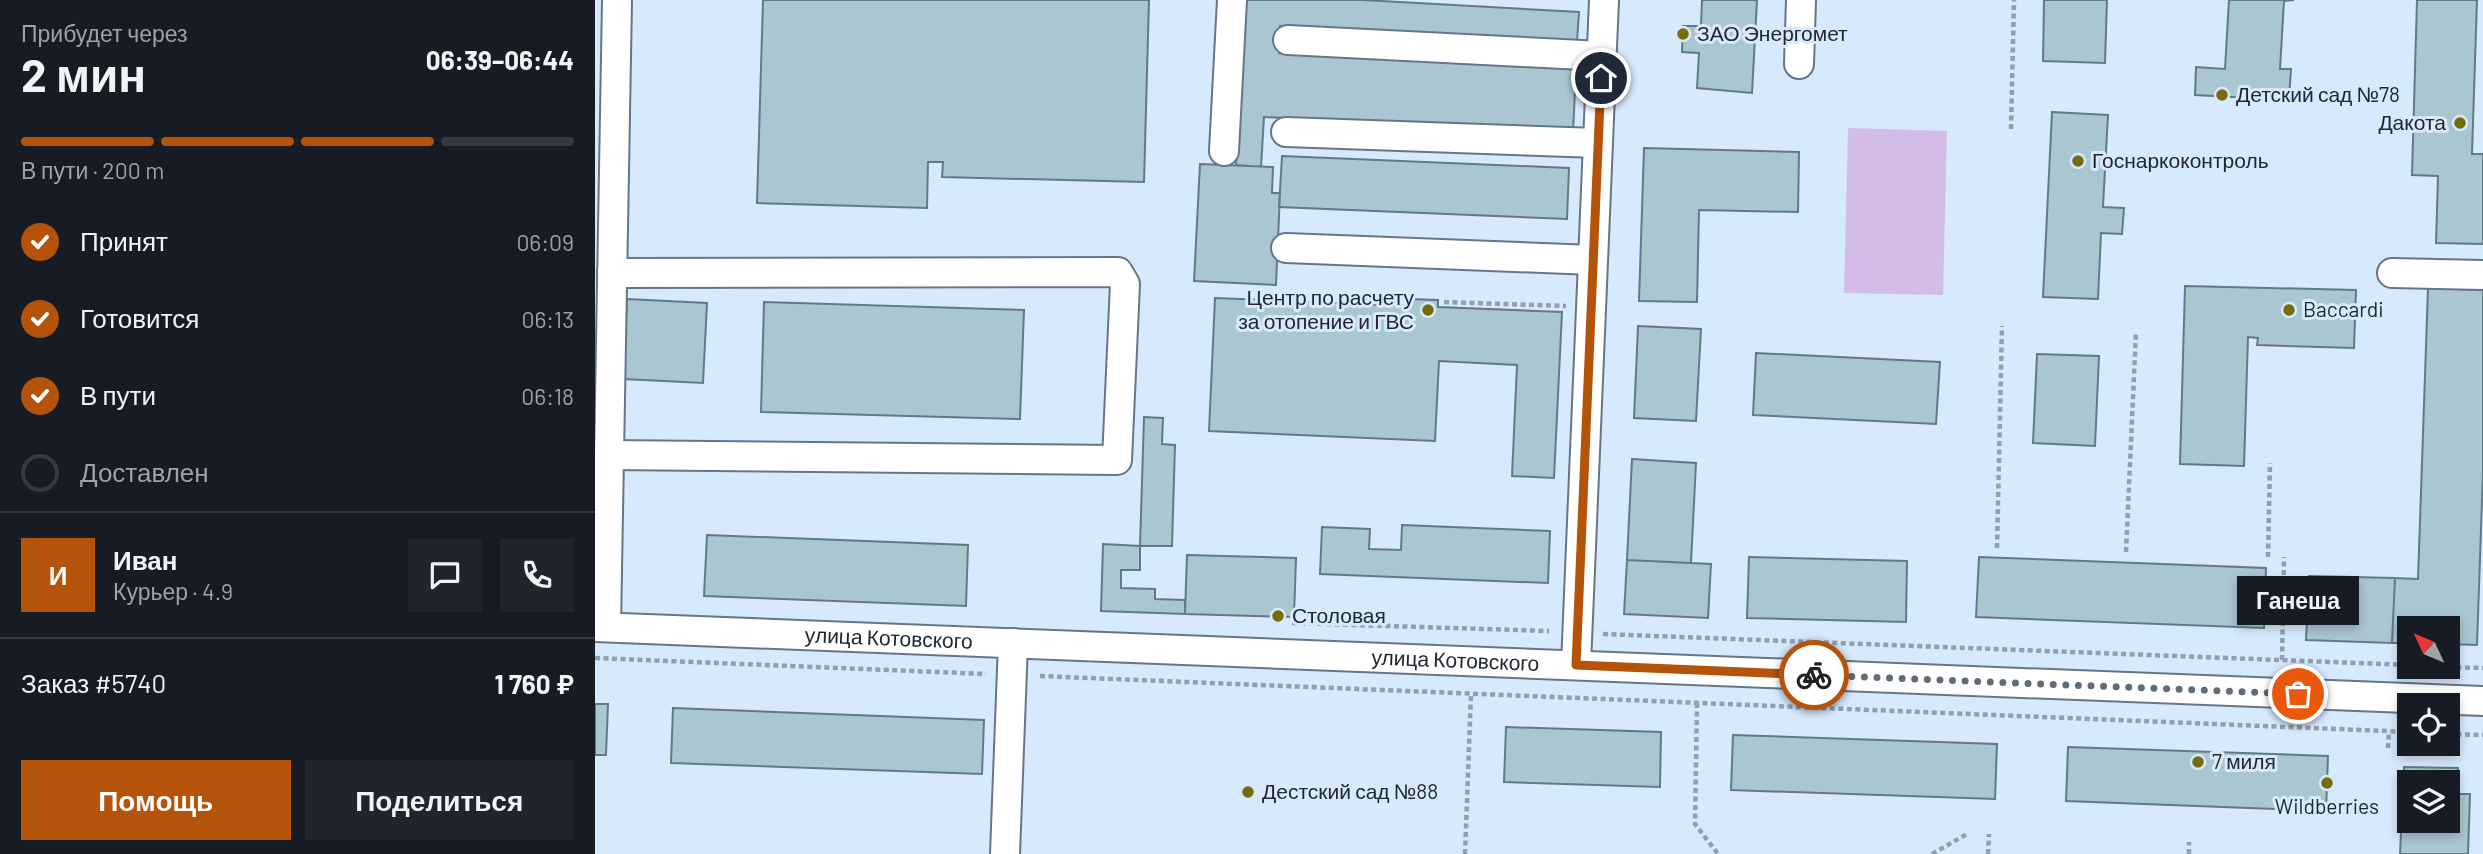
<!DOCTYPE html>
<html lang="ru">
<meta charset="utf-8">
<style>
:root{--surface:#171b24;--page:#20242c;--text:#f1f3f6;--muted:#9ea1a6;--line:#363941;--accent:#b45309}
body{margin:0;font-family:Barlow,sans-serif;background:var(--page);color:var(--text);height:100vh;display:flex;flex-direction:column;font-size:26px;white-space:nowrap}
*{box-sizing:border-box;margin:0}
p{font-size:23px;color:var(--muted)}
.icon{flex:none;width:38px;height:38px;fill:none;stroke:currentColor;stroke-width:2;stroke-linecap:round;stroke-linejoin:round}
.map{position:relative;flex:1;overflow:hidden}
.details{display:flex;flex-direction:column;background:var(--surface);width:595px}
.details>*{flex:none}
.needle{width:46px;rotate:314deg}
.buttons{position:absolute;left:1802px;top:616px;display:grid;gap:14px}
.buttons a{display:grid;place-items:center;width:63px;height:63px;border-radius:0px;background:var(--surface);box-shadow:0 4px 10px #0003;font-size:35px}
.pin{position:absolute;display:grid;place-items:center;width:60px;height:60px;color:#fff;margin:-30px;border:4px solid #fff;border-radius:50%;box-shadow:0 2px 7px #0007}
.courier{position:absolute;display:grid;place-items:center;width:70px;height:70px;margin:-35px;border:5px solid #b45309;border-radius:50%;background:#fff;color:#222;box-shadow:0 2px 9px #0007}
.bubble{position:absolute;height:49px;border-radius:0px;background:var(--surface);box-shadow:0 4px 10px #0003;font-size:23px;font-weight:700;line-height:49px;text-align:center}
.headline em{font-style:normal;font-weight:700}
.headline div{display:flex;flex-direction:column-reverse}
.headline{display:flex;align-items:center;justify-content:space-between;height:119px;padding:0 21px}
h1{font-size:46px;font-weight:700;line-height:52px}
.bar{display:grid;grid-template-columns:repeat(4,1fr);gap:10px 7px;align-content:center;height:84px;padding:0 21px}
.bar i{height:9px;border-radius:5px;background:var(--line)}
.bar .selected{background:var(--accent)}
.bar p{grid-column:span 4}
.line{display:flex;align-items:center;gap:18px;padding:0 21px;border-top:2px solid var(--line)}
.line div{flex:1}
.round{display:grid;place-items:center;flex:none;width:74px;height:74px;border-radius:0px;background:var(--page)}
ol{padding:0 21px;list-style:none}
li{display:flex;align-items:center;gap:21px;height:77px}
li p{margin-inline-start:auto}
li .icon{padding:7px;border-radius:50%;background:var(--accent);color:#fff;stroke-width:4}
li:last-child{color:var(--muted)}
li i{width:38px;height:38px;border:4px solid var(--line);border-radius:50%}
.action{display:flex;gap:14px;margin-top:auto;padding:14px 21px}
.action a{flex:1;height:80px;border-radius:0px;background:var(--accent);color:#fff;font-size:28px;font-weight:700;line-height:80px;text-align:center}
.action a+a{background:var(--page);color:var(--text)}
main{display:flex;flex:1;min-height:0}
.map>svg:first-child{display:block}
</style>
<main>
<section class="details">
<div class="headline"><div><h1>2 мин</h1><p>Прибудет через</p></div><em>06:39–06:44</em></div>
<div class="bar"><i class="selected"></i><i class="selected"></i><i class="selected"></i><i></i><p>В пути · 200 m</p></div>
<ol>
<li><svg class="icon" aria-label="check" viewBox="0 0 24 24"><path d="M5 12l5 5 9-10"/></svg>Принят<p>06:09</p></li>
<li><svg class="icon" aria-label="check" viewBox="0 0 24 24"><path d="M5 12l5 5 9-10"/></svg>Готовится<p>06:13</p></li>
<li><svg class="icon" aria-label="check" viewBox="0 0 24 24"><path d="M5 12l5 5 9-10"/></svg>В пути<p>06:18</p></li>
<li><i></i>Доставлен</li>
</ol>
<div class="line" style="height:126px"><b class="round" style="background:var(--accent);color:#fff">И</b><div><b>Иван</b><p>Курьер · 4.9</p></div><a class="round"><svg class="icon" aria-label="chat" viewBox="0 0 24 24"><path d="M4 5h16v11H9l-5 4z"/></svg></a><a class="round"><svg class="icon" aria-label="phone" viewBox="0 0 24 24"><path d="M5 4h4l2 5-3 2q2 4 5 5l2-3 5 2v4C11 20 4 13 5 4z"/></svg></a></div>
<div class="line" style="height:91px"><div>Заказ #5740</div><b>1 760 ₽</b></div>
<div class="action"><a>Помощь</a><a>Поделиться</a></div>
</section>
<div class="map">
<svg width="1888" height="854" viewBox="0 0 1888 854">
<rect width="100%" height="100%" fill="#d7e9fd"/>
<path fill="#d3bce7" d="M1253,128L1352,131L1348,295L1249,293Z"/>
<path fill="#aac6d0" stroke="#617b85" stroke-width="2" fill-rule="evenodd" d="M168,0H554L549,182L347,177L348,162H333L332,208L162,203Z
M650,0H768L984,12L982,42L685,26L684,53L981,69L978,133L669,117L666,167L641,165Z
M1107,0H1162L1157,93L1102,88L1104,53L1087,52L1088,26H1106Z
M1449,0H1512L1510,63L1448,61Z
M1634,0H1699L1689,1L1685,69H1696L1694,100L1600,95L1601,67L1630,69Z
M1822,0H1882L1877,154H1888V244L1841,243L1843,176L1817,175Z
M1457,112L1513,115L1508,207L1529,208L1527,234L1506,233L1503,299L1448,297Z
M1049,148L1204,152L1203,212L1104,210L1102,302L1044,301Z
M687,156L974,168L972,219L684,207Z
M605,164L678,167L677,193H685L681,285L599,281Z
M1590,286L1761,290L1759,348L1662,345L1663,338L1653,337L1649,466L1585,464Z
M1833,288L1888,290V472L1882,645L1853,644V628H1815V643H1797L1800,578L1823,579Z
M620,298L814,306L815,299L843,300V307L967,312L959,478L917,476L922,365L844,361L840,441L614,431Z
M32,299L112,303L108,383L29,379Z
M169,302L429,310L425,419L166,412Z
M1043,326L1106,329L1101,421L1039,418Z
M1161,353L1345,362L1341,424L1158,415Z
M1442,354L1504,356L1500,446L1438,443Z
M549,417L568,418L567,444L580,445L577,546H545Z
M1037,459L1101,463L1096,563L1032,560Z
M807,525L955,531L953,583L725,574L727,527L775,529L774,549L806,550Z
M112,535L373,545L371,606L109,596Z
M508,544L545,546V570H526V588L560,589V599L590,600V614L506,611Z
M592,555L701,558L699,617L590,614Z
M1154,557L1312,561L1311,622L1152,618Z
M1384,557L1671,568L1669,628L1381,617Z
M1032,560L1116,564L1113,618L1029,614Z
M1714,576L1800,578L1797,643L1711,640Z
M0,704H13L11,755H0Z
M78,708L389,720L387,774L76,763Z
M911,727L1066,732L1065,787L909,782Z
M1138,735L1402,744L1400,799L1136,790Z
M1473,747L1733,756L1731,811L1471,801Z
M1809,767L1863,768L1862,794H1875L1873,854H1805ZM1815,782H1853V821H1815Z"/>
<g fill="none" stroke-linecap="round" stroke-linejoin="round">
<g stroke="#667687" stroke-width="32">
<g id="minor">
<path d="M693,40L1007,56"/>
<path d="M1204,64L1206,0"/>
<path d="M691,132L1003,143"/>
<path d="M629,151L637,0"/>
<path d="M691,248L998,260"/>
<path d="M1797,273L1888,275"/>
<path d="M14,455L522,460L530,284L523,272L17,273"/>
<path id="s1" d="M0,627L1888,701"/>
<path d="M11,627L22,0"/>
<path d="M981,665L1009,0"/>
<path d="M410,854L418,643"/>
</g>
</g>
<path stroke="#919fae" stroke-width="4.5" stroke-dasharray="5 3.5" stroke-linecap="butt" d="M1416,129L1419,0
M849,302L971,306
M1402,548L1407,326
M1531,552L1541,332
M1673,557L1675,463
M697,623L954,631
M1008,634L1815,665
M0,658L391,674
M1687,660L1689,557
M1853,667L1888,668
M445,676L1815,732
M1102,703L1100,824L1123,854
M1853,734L1888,735
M1793,748L1794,731
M870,854L876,694
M1337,854L1372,834
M1393,854L1394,834
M1594,854V842"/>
<use href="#minor" stroke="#fff" stroke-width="28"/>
</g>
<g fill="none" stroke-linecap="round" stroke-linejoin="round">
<path stroke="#616c77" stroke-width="7" stroke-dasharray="0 12.6" d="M1219,675L1703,694"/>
<path stroke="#b45309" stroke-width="9" d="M1006,78L981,665L1219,675"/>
</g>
<g fill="#756d0a" stroke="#d7e9fd" stroke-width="2.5">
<circle cx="1088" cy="34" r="7"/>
<circle cx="1627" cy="95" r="7"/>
<circle cx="1865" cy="123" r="7"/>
<circle cx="1483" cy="161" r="7"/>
<circle cx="833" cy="310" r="7"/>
<circle cx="1694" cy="310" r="7"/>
<circle cx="683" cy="616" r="7"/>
<circle cx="1603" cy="762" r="7"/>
<circle cx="1732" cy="783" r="7"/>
<circle cx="653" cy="792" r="7"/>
</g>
<g text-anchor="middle" stroke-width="6" stroke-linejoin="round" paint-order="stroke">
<g font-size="21" fill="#21282f" stroke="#d7e9fd" text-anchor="start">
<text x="1102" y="41">ЗАО Энергомет</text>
<text x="1641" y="102">Детский сад №78</text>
<text x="1851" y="130" text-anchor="end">Дакота</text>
<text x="1497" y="168">Госнаркоконтроль</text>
<text x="819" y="305" text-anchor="end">Центр по расчету<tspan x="819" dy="24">за отопение и ГВС</tspan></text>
<text x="1708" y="317">Baccardi</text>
<text x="697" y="623">Столовая</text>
<text x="1617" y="769">7 миля</text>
<text x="667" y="799">Дестский сад №88</text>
<text x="1732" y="814" text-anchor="middle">Wildberries</text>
</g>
<g font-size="21" fill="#21282f" stroke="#d7e9fd">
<text dy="7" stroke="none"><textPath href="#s1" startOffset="294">улица Котовского</textPath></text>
<text dy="7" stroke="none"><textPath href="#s1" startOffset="861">улица Котовского</textPath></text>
</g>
</g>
</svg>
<div class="buttons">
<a><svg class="needle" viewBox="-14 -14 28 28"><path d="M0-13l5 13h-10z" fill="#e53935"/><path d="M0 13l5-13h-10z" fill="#9ea1a6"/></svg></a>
<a><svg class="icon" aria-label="locate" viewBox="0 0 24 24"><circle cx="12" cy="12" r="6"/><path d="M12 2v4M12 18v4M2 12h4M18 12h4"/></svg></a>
<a><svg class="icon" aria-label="layers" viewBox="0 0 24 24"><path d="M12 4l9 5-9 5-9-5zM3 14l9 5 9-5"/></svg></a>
</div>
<div class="pin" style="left:1703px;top:694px;background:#ea580c"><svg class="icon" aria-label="bag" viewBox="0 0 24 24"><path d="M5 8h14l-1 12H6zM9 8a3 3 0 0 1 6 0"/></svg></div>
<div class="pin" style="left:1006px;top:78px;background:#1f2937"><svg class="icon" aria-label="home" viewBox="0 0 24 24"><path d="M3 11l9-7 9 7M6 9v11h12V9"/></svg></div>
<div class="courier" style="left:1219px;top:675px"><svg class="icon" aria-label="bike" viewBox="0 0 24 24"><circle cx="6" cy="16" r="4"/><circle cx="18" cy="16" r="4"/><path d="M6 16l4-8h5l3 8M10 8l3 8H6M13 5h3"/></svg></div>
<div class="bubble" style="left:1642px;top:576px;width:122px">Ганеша</div>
</div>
</main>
